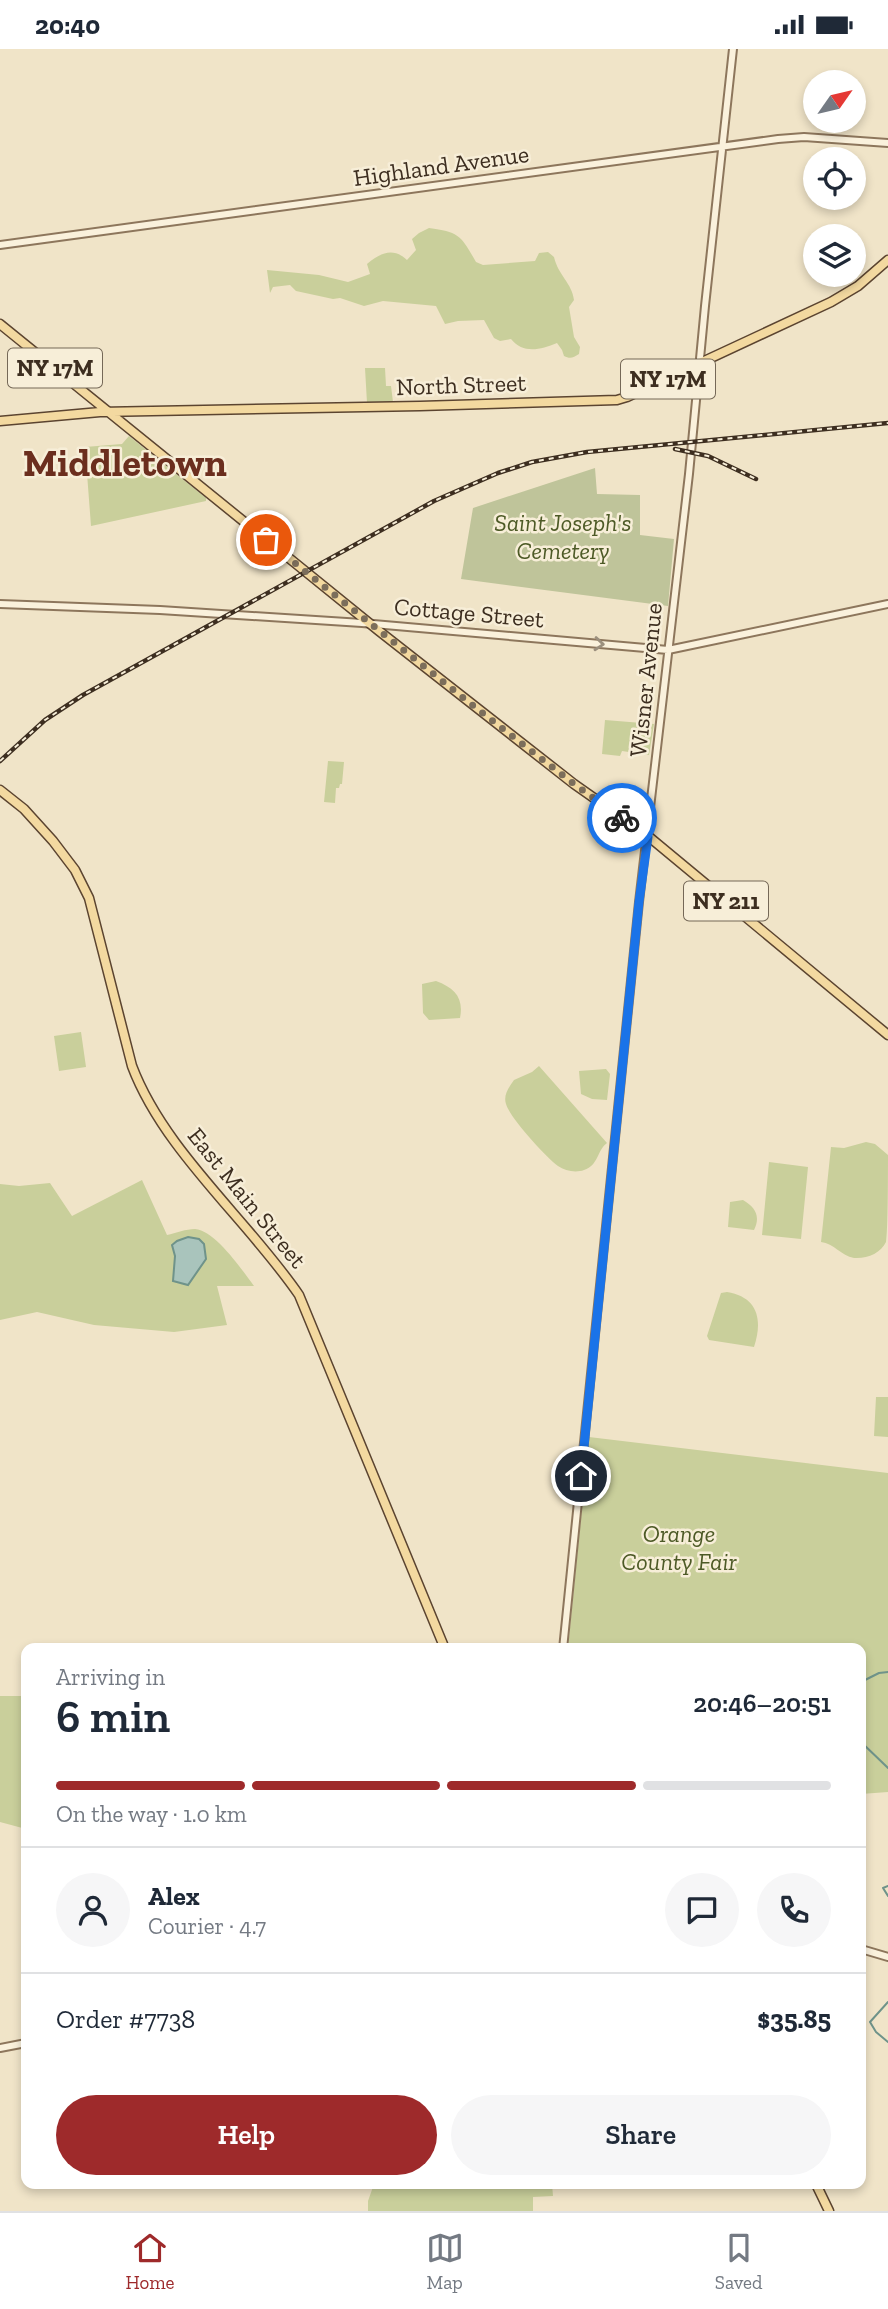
<!DOCTYPE html>
<meta charset="utf-8">
<style>
:root{--surface:#fff;--page:#f6f6f7;--text:#1f2937;--muted:#747a83;--line:#e0e1e3;--accent:#9e2a2b}
body{margin:0;font-family:"Zilla Slab",serif;background:var(--page);color:var(--text);height:100vh;display:flex;flex-direction:column;font-size:26px;white-space:nowrap}
*{box-sizing:border-box;margin:0}
p{font-size:23px;color:var(--muted)}
.icon{flex:none;width:38px;height:38px;fill:none;stroke:currentColor;stroke-width:2;stroke-linecap:round;stroke-linejoin:round}
.map{position:relative;flex:1;overflow:hidden}
.panel{position:absolute;left:21px;top:1594px;width:845px;height:546px;display:flex;flex-direction:column;background:var(--surface);border-radius:14px;box-shadow:0 4px 10px #0003}
.panel>*{flex:none}
.needle{width:46px;rotate:56deg}
.fabs{position:absolute;left:803px;top:21px;display:grid;gap:14px}
.fabs a{display:grid;place-items:center;width:63px;height:63px;border-radius:50%;background:var(--surface);box-shadow:0 4px 10px #0003;font-size:35px}
.pin{position:absolute;display:grid;place-items:center;width:60px;height:60px;color:#fff;margin:-30px;border:4px solid #fff;border-radius:50%;box-shadow:0 2px 7px #0007}
.courier{position:absolute;display:grid;place-items:center;width:70px;height:70px;margin:-35px;border:5px solid #1a73e8;border-radius:50%;background:#fff;color:#222;box-shadow:0 2px 9px #0007}
.overview em{font-style:normal;font-weight:600}
.overview div{display:flex;flex-direction:column-reverse}
.overview{display:flex;align-items:center;justify-content:space-between;height:119px;padding:0 35px}
h1{font-size:46px;font-weight:600;line-height:52px}
.bar{display:grid;grid-template-columns:repeat(4,1fr);gap:10px 7px;align-content:center;height:84px;padding:0 35px}
.bar i{height:9px;border-radius:5px;background:var(--line)}
.bar .active{background:var(--accent)}
.bar p{grid-column:span 4}
.line{display:flex;align-items:center;gap:18px;padding:0 35px;border-top:2px solid var(--line)}
.line div{flex:1}
.round{display:grid;place-items:center;flex:none;width:74px;height:74px;border-radius:37px;background:var(--page)}
.action{display:flex;gap:14px;margin-top:auto;padding:14px 35px}
.action a{flex:1;height:80px;border-radius:42px;background:var(--accent);color:#fff;font-size:28px;font-weight:600;line-height:80px;text-align:center}
.action a+a{background:var(--page);color:var(--text)}
.status{display:flex;justify-content:space-between;align-items:center;height:49px;padding:0 35px;background:var(--surface);direction:ltr}
.status svg{height:19px;fill:currentColor}
.menu{display:flex;justify-content:space-around;align-items:center;height:98px;border-top:2px solid var(--line);background:var(--surface);font-size:19px;color:var(--muted)}
.menu a{display:grid;justify-items:center;gap:4px}
.menu .active{color:var(--accent)}
.map>svg:first-child{display:block}
</style>
<div class="status"><b>20:40</b><svg viewBox="0 0 49 12"><path d="M0 12V9h3v3zM5 12V6h3v6zM10 12V3h3v9zM15 12V0h3v12zM26 1h20v11H26zM47 4h2v5h-2z"/></svg></div>
<div class="map">
<svg width="888" height="2162" viewBox="0 0 888 2162">
<rect width="100%" height="100%" fill="#f0e4c8"/>
<path fill="#c9cf9b" d="M429,179C460,183 461,187 476,213L483,216L535,212L539,204L548,203L554,208C558,226 572,234 574,251L569,258L574,288L580,298L579,305C573,309 570,310 564,307L562,301L557,294C540,301 523,305 511,290L500,292L494,289L484,271L458,272L445,275L436,257L383,252L364,257L340,249L333,250L296,242L290,236L273,238L270,244L267,221L319,226L348,233L370,225L367,215C380,204 393,198 407,211L416,201L412,190L419,184Z
M365,319H385L386,337H391L393,353L367,354Z
M129,387L206,449V452L91,477L85,398L122,395Z
M605,671L654,675L649,706L622,702L620,707L602,705Z
M328,712L344,713L342,735H340L339,739H336L335,754L324,753Z
M436,932C455,939 464,949 460,969L429,971L423,964L422,935Z
M81,983L86,1018L59,1022L54,987Z
M539,1017L607,1094C597,1101 599,1116 584,1121C576,1124 565,1122 558,1117C546,1108 510,1069 506,1055C503,1046 509,1038 514,1031L532,1023Z
M606,1020L610,1025L607,1051L592,1050L581,1045L579,1022Z
M866,1093L875,1095L888,1106C888,1123 888,1181 886,1193C881,1204 867,1210 854,1209C841,1207 834,1194 821,1193L831,1098L844,1099Z
M769,1113L808,1118L801,1190L762,1186Z
M142,1131L167,1186C176,1184 186,1180 195,1180C216,1182 242,1221 254,1237H217L227,1276L174,1283L94,1276L37,1263L0,1271V1135L19,1137L50,1134L72,1167Z
M743,1151C755,1158 761,1167 754,1181L728,1178L730,1153Z
M727,1243C758,1248 763,1271 754,1298L709,1291L707,1287L721,1244Z
M876,1348H888V1388L874,1387Z
M589,1388L888,1424V1743L861,1745V1600L568,1599Z
M0,1647H26V1780L0,1773Z
M374,2135H552L553,2147L533,2148V2162H368V2152Z"/>
<path fill="#bfc49a" d="M595,419L597,445L640,446V486L674,490L668,557L461,530L473,459Z"/>
<path fill="#a9c4bc" stroke="#6f938a" stroke-width="2" d="M188,1188L199,1190L204,1195L206,1210L188,1236L173,1232L175,1207L172,1196L177,1192Z"/>
<g fill="none" stroke-linecap="round" stroke-linejoin="round">
<path stroke="#6f938a" stroke-width="2" d="M861,1633L879,1624L888,1623
M861,1693L888,1719
M888,1837L883,1839L888,1847
M888,1953L870,1973L876,1983L888,1993"/>
<g stroke="#8d765c" stroke-width="10">
<path id="minor" d="M0,196L778,90L804,88L888,94
M0,555L160,561L362,574L668,601L888,555
M563,1600L639,853L689,425L705,257L733,0
M861,1900L888,1908
M0,1999L26,1994"/>
</g>
<g stroke="#5b4430" stroke-width="11">
<path id="major" d="M0,275L379,582L574,735L648,787L888,986
M0,372L100,363L420,357L617,351L627,348L831,253L858,237L888,211
M0,741L24,760L53,792L75,821L89,849L132,1017C164,1102 248,1171 299,1246L445,1600
M816,2135L829,2162"/>
</g>
<use href="#minor" stroke="#faf1dc" stroke-width="6"/>
<use href="#major" stroke="#f3d9a0" stroke-width="8"/>
<g stroke="#3d2e20" stroke-width="4.5">
<path id="rail" d="M675,400L708,407L756,430
M0,712L45,671L83,646L434,452L498,424L532,413L587,403L888,374"/>
</g>
<use href="#rail" stroke="#f7eed8" stroke-width="2" stroke-dasharray="5" stroke-linecap="butt"/>
</g>
<defs><path id="oneway-chevron" d="M-2-3.5L2.5 0L-2 3.5" fill="none" stroke-width="1.6" stroke-linecap="round" stroke-linejoin="round" transform="scale(1.75)"/></defs>
<use stroke="#9c907e" href="#oneway-chevron" transform="translate(599 595) rotate(5)"/>
<g fill="none" stroke-linecap="round" stroke-linejoin="round">
<path stroke="#7c6e5b" stroke-width="7" stroke-dasharray="0 12.6" d="M266,491L476,659L574,735L622,769"/>
<path stroke="#1a73e8" stroke-width="9" d="M581,1427L639,853L648,788L622,769"/>
</g>
<g text-anchor="middle" stroke-width="5" stroke-linejoin="round" paint-order="stroke">
<g fill="#f7eed8" stroke="#756857" stroke-width="2">
<rect x="8" y="299.5" width="94" height="39" rx="5"/>
<rect x="621" y="310.5" width="94" height="39" rx="5"/>
<rect x="684" y="832.5" width="84" height="39" rx="5"/>
</g>
<g font-size="23" font-weight="bold" fill="#3d2e20">
<text x="55" y="327">NY 17M</text>
<text x="668" y="338">NY 17M</text>
<text x="726" y="860">NY 211</text>
</g>
<g font-size="24" fill="#3d2e20" stroke="#f7eed8">
<text transform="translate(441 117) rotate(-8)" y="8">Highland Avenue</text>
<text transform="translate(461 336) rotate(-2)" y="8">North Street</text>
<text transform="translate(469 564) rotate(5)" y="8">Cottage Street</text>
<text transform="translate(646 631) rotate(-84)" y="8">Wisner Avenue</text>
<text transform="translate(247 1149) rotate(51)" y="8">East Main Street</text>
</g>
<g font-size="24" font-style="italic" fill="#4d5a26" stroke="#f7eed8">
<text x="563" y="482">Saint Joseph's<tspan x="563" dy="28">Cemetery</tspan></text>
<text x="679" y="1493">Orange<tspan x="679" dy="28">County Fair</tspan></text>
</g>
<g font-size="38" font-weight="bold" fill="#6b2e1e" stroke="#f7eed8">
<text x="125" y="427">Middletown</text>
</g>
</g>
</svg>
<div class="fabs">
<a><svg class="needle" viewBox="-14 -14 28 28"><path d="M0-13l5 13h-10z" fill="#e53935"/><path d="M0 13l5-13h-10z" fill="#747a83"/></svg></a>
<a><svg class="icon" aria-label="locate" viewBox="0 0 24 24"><circle cx="12" cy="12" r="6"/><path d="M12 2v4M12 18v4M2 12h4M18 12h4"/></svg></a>
<a><svg class="icon" aria-label="layers" viewBox="0 0 24 24"><path d="M12 4l9 5-9 5-9-5zM3 14l9 5 9-5"/></svg></a>
</div>
<div class="pin" style="left:266px;top:491px;background:#ea580c"><svg class="icon" aria-label="bag" viewBox="0 0 24 24"><path d="M5 8h14l-1 12H6zM9 8a3 3 0 0 1 6 0"/></svg></div>
<div class="pin" style="left:581px;top:1427px;background:#1f2937"><svg class="icon" aria-label="home" viewBox="0 0 24 24"><path d="M3 11l9-7 9 7M6 9v11h12V9"/></svg></div>
<div class="courier" style="left:622px;top:769px"><svg class="icon" aria-label="bike" viewBox="0 0 24 24"><circle cx="6" cy="16" r="4"/><circle cx="18" cy="16" r="4"/><path d="M6 16l4-8h5l3 8M10 8l3 8H6M13 5h3"/></svg></div>
<section class="panel">
<div class="overview"><div><h1>6 min</h1><p>Arriving in</p></div><em>20:46–20:51</em></div>
<div class="bar"><i class="active"></i><i class="active"></i><i class="active"></i><i></i><p>On the way · 1.0 km</p></div>
<div class="line" style="height:126px"><a class="round"><svg class="icon" aria-label="person" viewBox="0 0 24 24"><circle cx="12" cy="8" r="4"/><path d="M4 21q1-7 8-7t8 7"/></svg></a><div><b>Alex</b><p>Courier · 4.7</p></div><a class="round"><svg class="icon" aria-label="chat" viewBox="0 0 24 24"><path d="M4 5h16v11H9l-5 4z"/></svg></a><a class="round"><svg class="icon" aria-label="phone" viewBox="0 0 24 24"><path d="M5 4h4l2 5-3 2q2 4 5 5l2-3 5 2v4C11 20 4 13 5 4z"/></svg></a></div>
<div class="line" style="height:91px"><div>Order #7738</div><b>$35.85</b></div>
<div class="action"><a>Help</a><a>Share</a></div>
</section>
</div>
<nav class="menu">
<a class="active"><svg class="icon" aria-label="home" viewBox="0 0 24 24"><path d="M3 11l9-7 9 7M6 9v11h12V9"/></svg>Home</a>
<a><svg class="icon" aria-label="map" viewBox="0 0 24 24"><path d="M3 6l6-2 6 2 6-2v14l-6 2-6-2-6 2zM9 4v14M15 6v14"/></svg>Map</a>
<a><svg class="icon" aria-label="saved" viewBox="0 0 24 24"><path d="M7 4h10v16l-5-4-5 4z"/></svg>Saved</a>
</nav>
